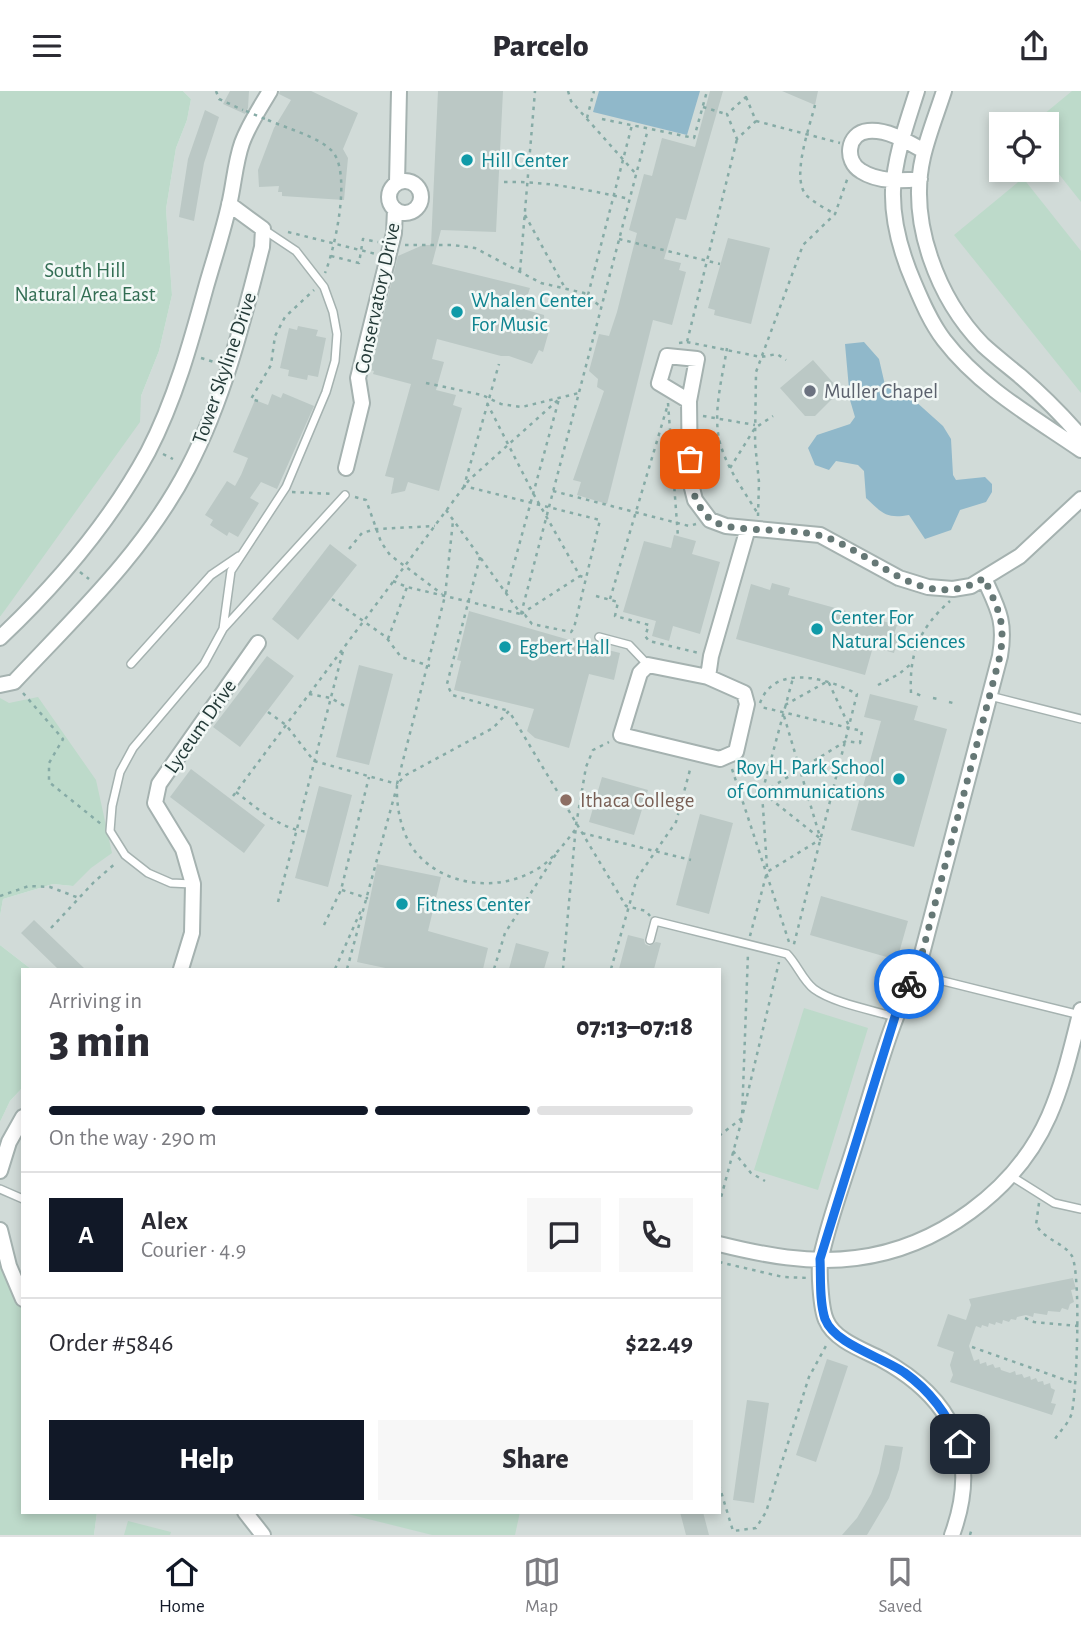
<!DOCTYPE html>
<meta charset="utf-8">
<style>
:root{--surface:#fff;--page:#f7f7f7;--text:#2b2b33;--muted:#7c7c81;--line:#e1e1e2;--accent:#111827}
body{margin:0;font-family:"Alegreya Sans",sans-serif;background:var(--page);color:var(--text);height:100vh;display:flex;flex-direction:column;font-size:26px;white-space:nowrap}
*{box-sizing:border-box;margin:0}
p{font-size:23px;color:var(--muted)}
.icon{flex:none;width:38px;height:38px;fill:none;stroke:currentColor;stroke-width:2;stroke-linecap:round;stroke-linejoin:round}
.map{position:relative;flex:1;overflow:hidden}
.side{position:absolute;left:21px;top:877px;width:700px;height:546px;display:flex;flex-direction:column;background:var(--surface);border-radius:0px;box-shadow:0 4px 10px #0003}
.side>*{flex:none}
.controls{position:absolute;left:989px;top:21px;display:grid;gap:14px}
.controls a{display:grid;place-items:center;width:70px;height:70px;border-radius:0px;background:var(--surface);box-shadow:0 4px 10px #0003;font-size:35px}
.pin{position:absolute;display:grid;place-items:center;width:60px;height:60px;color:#fff;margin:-30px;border-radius:14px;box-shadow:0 4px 10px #0006}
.courier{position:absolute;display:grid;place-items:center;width:70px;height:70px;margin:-35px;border:5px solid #1a73e8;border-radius:50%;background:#fff;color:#222;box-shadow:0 2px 9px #0007}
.summary em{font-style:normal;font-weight:800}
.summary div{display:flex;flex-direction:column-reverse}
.summary{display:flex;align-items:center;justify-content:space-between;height:119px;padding:0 28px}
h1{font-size:46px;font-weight:800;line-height:52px}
.bar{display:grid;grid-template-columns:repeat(4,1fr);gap:10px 7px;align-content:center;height:84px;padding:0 28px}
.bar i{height:9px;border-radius:5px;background:var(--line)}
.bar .on{background:var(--accent)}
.bar p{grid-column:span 4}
.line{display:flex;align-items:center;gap:18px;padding:0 28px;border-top:2px solid var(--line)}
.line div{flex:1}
.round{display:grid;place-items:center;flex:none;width:74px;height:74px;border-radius:0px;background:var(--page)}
.cta{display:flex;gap:14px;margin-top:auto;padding:14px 28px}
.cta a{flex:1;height:80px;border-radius:0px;background:var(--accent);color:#fff;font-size:28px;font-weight:800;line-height:80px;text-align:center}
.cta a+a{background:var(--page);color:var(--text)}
header{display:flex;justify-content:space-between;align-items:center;height:91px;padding:0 28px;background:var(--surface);font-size:32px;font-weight:800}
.dock{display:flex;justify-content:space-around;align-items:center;height:98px;border-top:2px solid var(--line);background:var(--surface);font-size:19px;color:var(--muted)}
.dock a{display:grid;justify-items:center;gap:4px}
.dock .on{color:var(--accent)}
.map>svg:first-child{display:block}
</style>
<header><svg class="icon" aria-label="menu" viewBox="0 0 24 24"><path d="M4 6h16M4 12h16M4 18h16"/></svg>Parcelo<svg class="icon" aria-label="share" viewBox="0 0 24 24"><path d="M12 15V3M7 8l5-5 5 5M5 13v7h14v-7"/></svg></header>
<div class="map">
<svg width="1081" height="1444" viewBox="0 0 1081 1444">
<rect width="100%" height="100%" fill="#e2ebe8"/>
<path fill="#d1dbd8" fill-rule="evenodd" d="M183,0H1081V1444H94L97,1421H719V878H31L0,854V825L3,808L53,793L73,795L0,622V526L141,305L159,260L172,204L166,118L176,57L187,29L191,8ZM1001,33H1046V79H1001Z
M23,996V1208L0,1146V1031L10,1010Z"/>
<path fill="#bddaca" d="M0,0H183L191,8L187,29L176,57L166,118L172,204L159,260L141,305L140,331L0,526Z
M1072,0H1081V111L1047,68L1046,33H1032Z
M1023,87L1081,160V302L954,144Z
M38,606L96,689L112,762L91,777L73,795L53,793L3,808L0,825V607L9,612Z
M0,854L31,878H23V996L10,1010L0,1031Z
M804,917L868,937L818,1099L754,1079Z
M0,1146L23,1208V1421H97L94,1444H0Z
M340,1421H520L515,1444H432Z
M128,1430L171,1441L170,1444H124Z"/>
<path fill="#90b8ca" d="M599,0H700L687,44L593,21Z
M864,251L879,268L885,294L891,297L893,305L914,309L943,335L951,348L953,384L956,389L985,386L992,393V401L986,411L960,419L951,439L925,448L909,424C886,428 882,422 866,407L864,380L858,374L836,370L829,379L815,374L808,357L817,344L850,333L855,326L850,309L845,253Z"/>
<path fill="#bbc8c5" d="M230,0H249L248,17L245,23L223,13Z
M280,0H311L358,22L343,58L348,67L344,109L282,105V101H278L279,95L259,96L258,79L274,37L291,9L279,3Z
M438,0H503L496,141L441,139L432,173L530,197L523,218L544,224L545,239L549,240L543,261L539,259L532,273L509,265H501L437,248L432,268L444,271L436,299L456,304L453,314L462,317L439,400L408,391L405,400L391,403L394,387L385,385L411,293L373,283L374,280L370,279L398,165L423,154H431Z
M710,0H723L686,129L676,127L664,168L681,172L679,179L686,181L672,234L653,229L607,413L577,404L581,391L573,389L604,300L597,296L598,288L589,280L599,243L609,245L617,221L637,142L629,139L644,83L652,85L662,47L695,56Z
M782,0H818L815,14Z
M205,19L219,26L204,72L194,130L179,126L188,68Z
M728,147L770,157L751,233L714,224L715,219L708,217Z
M298,235L318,239L316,245L326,247L318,286L308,284L307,289L288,285L289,279L280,277L289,237L297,239Z
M813,269L836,295V304L815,325H805L780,297Z
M283,302L314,315L277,398L261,391L250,407L259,412L238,446L229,441L227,445L210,434L213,429L205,424L227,390L235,395L241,384L248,367L233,361L255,309L268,314L272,303L281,307Z
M674,444L696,450L692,463L720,471L700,543L673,535L669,550L652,545L656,530L623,521L644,450L671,457Z
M330,453L357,474L298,549L272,528Z
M772,492L790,497L788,504L897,534L894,543L899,544L894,562L873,556L865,584L736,548L751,493L770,499Z
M469,520L573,550V547L609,555L608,559L620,562L614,589L589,583L569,657L535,647L527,640L534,618L454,599L461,570L457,569Z
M267,565L294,585L240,656L213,636Z
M359,574L393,583L369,674L336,666Z
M870,603L918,615L914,629L947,638L914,756L851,739L881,630L864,626Z
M191,678L265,734L244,762L170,706Z
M602,686L648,699L634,744L589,731Z
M319,695L352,704L328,796L295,787Z
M700,723L733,732L709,823L676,814Z
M377,773L441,786L428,840L488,857L483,878H390L357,871Z
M821,805L908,830L897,869L810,844Z
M34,829L85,878H58L21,842Z
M628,844L644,848L645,853L649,855L656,851L661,852L654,878H619Z
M516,852L549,861L544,878H509Z
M1073,1187L1076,1198L1071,1199L1074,1211L1070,1213L1068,1219L1062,1217L1060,1221L1048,1220L1047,1224L1034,1222L1033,1226L1026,1224L1017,1226L1016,1229L1011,1228L1009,1231L1003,1229L1002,1233L996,1231L995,1234L989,1232L988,1236L982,1234L981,1237L976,1235L969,1255L974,1270L979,1268L980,1273L986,1271L987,1275L993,1273L995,1277L1000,1276L1001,1279L1010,1282L1015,1280L1016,1284L1022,1283L1024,1287L1030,1285L1031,1289L1036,1287L1038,1291L1043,1290L1044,1294L1050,1292L1051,1297L1055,1299L1051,1312L1056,1313L1052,1324L950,1291L953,1284L950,1274L954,1261L937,1255L948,1223L966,1229L971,1214L969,1208Z
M827,1268L848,1275L816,1371L796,1364Z
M747,1309L769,1312L754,1412L733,1409Z
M885,1354L903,1356L899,1378L889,1407L867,1444H842L857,1427L871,1403L879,1382Z
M680,1421H703L709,1444H686Z"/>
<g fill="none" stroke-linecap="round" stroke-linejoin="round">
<g stroke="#a5b2b0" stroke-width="10">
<path id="service" d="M223,538L345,404
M599,546L629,554L648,574
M131,573L211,484L239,465
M990,605L1081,628
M192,793L171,792L148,782L125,764L110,740L112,715L120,681L133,657L204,573L223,538L231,480L286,396L326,301L335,270L337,243L333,221L324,196L296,160L263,138
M650,849L655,830L787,863C797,873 803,890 814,898C833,912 872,919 895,926
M915,883L1080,924
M1011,1085L1054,1112L1081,1118
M0,1098L23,1108"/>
</g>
<g stroke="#a5b2b0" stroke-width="18">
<path id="minor" d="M917,0C907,32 895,64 893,99C892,131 901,162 914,192C922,211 931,232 944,249C980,296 1033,326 1081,359
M944,0C937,22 928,44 923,66C908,131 938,208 983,254C995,265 1008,275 1020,285C1042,304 1062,324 1081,346
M920,88C901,90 878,91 861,80C844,70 847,42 868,40C888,38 908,51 924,60
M389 106a16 16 0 1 1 32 0a16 16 0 1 1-32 0Z
M397,92L399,0
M689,310L659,292L667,265L697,268L689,310L690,389L695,409L710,429L726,435L820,444L899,487L928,496L953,498L971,495L1020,465L1081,408
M346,377L362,312L358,287L394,142L395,118
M0,547C57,493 110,431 148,361C175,309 191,251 206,196C214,168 223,141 229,114C234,93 235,72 242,52C249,33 260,17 270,0
M648,574L708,586L744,602L747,613L736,661L720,668L621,644L640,582Z
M708,586L711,565L748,437
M0,594L14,591C77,524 145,460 188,377C224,308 243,231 262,156L263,138L229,113
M181,878L192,842L193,793L183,758L155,712L159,693L258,552
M0,1080L9,1051L23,1026
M0,1139L9,1175L23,1208
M719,1153C763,1164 810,1173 856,1167C937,1157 1016,1100 1049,1025C1064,991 1072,954 1081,919
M245,1421L263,1444
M952,1444C981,1365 953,1307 881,1268C863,1259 834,1249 826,1229C821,1218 818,1177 821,1166C830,1125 846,1084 858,1044C876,987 891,928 919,874L1000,565C1006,530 998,518 984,487"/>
</g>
<path stroke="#86aba6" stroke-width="2.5" stroke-dasharray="3.5 5" stroke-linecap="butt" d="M216,0L219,8L243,19
M568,0L571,10L636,83
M746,6L756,30L737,48L727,23Z
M815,14C810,35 790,88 807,105C815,112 826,118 835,123
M703,16L726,23
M587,27L594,0
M602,28L694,47L707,0
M268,29C286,37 319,46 332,60C352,82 335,157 325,182
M756,30L840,52
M504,91C547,90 588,99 630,108
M525,124L565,197
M619,148L720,173
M405,154H453L475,157L541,192L584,202L601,216
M331,165L359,172L363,148L378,151
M520,180L535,0
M588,204L632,34
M687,251L761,266L777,263L786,269
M679,252L687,251L737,48
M727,257C722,289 710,330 723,361C731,383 746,403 758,423
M201,267L214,271
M426,292L482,304L501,313L522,316L579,302
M258,310L251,308L271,274L275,245L285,226L314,199
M487,312L533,402L580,485L586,487
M668,312L678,446
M703,325L755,334
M163,363L173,368
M730,377L755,337L773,325
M553,400L689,435L696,433
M292,401L334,403
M355,406L366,409L381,451L390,464L442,503
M446,419L521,523
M758,425L759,391L755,352L756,281L803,154L835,123L848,86
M349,458L362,442L376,438L435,435
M480,466L447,593L452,604L509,620
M80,481L89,488
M393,490L407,496L525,524L532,533L571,541L574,537L600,429L464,395L499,273
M506,502L559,308
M596,505L618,511L615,525L649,534L645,545L649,550L699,562
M332,508L386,546L401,566L430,575
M610,508L668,313
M521,523L648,38
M521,523L580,485
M388,548L407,496
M878,594L899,583L912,572
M23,602L63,648L49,672V691L101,733
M911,602C909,561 920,537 950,510
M309,603L331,607L348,617
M917,603L922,605
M933,607L938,608
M949,611L953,612
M760,612C774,572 828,587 857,603L793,857
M785,614L828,590L850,637
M268,621L286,634L314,670L397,693
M784,625L820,746
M732,678L790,854
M397,693L445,505L453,430
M739,696L762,702L846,650L860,652L862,640L761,616
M236,701C258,718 280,738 308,741
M763,702L821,748
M233,705L469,389L559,308
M575,739C565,752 555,765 542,775C506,800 454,798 422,768C402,749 396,719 397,693L406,684L493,637L509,620L626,815L646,820L650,825
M582,742L691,769
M767,776L762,702L793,587
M342,799L367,807L366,808
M0,805L29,795L50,796L79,807
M278,811L343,560
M324,834L341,799L369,686
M51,837L94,791L117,771
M750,845L767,781L821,748
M335,878L362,817
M347,878L396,699
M494,878L505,842L556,763
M563,878L576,734L586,676L593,659L609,651
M611,878L637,787L676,731L691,675
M743,1022L779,871
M719,1045L742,1027L748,862
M733,1060L751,1082L765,1090
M1039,1112L1036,1134C1046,1150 1063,1151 1072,1165C1081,1184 1077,1296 1072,1321C1070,1331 1060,1340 1055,1348
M719,1114L742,1028
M719,1171L783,1186L809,1187
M1025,1227L1034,1231L1079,1235
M972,1256L1074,1292
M719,1394L733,1440L756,1437L766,1421L809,1286L827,1253
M970,1444L972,1437"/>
<use href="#service" stroke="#fff" stroke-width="7"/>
<use href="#minor" stroke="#fff" stroke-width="14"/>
<path stroke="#86aba6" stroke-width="2.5" stroke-dasharray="3.5 5" stroke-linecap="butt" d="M246,20L265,28
M288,141L388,166"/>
</g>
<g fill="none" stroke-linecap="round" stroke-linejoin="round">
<path stroke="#667876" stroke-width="7" stroke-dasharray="0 12.6" d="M690,368C690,390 692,411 709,427C724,442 775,437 797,441C804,442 811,442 818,444C872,457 921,526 984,487C998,518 1006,530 1000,565L919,874L909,893"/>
<path stroke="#1a73e8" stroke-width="9" d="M909,893L898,916L820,1168C821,1187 819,1210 825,1228C835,1254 883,1266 905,1282C930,1300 948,1324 960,1353"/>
</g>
<g fill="#0f9aa8" stroke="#f2f8f6" stroke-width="2.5">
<circle cx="467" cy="69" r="7"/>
<circle cx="457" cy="221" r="7"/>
<circle cx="817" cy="538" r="7"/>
<circle cx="505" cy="556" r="7"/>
<circle cx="899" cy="688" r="7"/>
<circle cx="402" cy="813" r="7"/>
</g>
<circle fill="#6b7280" stroke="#f2f8f6" stroke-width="2.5" cx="810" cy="300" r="7"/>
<circle fill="#8d6e63" stroke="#f2f8f6" stroke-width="2.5" cx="566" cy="709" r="7"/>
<g text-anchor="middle" stroke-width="5" stroke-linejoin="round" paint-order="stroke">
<g font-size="21" fill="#0d838f" stroke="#f2f8f6" text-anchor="start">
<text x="481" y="76">Hill Center</text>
<text x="471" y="216">Whalen Center<tspan x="471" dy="24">For Music</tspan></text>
<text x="831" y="533">Center For<tspan x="831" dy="24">Natural Sciences</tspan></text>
<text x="519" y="563">Egbert Hall</text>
<text x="885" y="683" text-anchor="end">Roy H. Park School<tspan x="885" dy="24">of Communications</tspan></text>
<text x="416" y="820">Fitness Center</text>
</g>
<g font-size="21" fill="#326d53" stroke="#f2f8f6">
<text x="85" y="186">South Hill<tspan x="85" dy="24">Natural Area East</tspan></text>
</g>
<g font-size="21" fill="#243a38" stroke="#f2f8f6">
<text transform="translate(377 207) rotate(-78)" y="7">Conservatory Drive</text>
<text transform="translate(224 277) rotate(-71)" y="7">Tower Skyline Drive</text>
<text transform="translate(200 635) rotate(-55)" y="7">Lyceum Drive</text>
</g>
<g font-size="21" fill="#5b616d" stroke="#f2f8f6" text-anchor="start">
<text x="824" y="307">Muller Chapel</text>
</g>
<g font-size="21" fill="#785e54" stroke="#f2f8f6" text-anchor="start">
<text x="580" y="716">Ithaca College</text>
</g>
</g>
</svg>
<div class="controls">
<a><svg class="icon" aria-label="locate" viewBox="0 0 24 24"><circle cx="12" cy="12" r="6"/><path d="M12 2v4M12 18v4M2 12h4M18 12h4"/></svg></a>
</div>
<div class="pin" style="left:690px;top:368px;background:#ea580c"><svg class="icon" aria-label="bag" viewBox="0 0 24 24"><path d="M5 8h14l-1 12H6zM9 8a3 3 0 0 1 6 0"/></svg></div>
<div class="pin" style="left:960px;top:1353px;background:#1f2937"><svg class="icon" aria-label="home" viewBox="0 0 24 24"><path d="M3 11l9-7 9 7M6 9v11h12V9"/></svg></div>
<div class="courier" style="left:909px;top:893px"><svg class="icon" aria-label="bike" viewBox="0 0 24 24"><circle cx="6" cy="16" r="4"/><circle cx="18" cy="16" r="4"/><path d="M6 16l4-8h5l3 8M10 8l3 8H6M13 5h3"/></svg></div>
<section class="side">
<div class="summary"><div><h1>3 min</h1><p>Arriving in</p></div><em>07:13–07:18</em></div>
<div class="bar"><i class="on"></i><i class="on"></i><i class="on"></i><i></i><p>On the way · 290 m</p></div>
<div class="line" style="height:126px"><b class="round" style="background:var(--accent);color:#fff">A</b><div><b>Alex</b><p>Courier · 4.9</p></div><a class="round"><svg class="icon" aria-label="chat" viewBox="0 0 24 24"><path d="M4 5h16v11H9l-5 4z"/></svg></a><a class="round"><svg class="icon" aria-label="phone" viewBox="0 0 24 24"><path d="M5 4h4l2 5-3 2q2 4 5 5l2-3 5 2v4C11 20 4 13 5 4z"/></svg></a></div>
<div class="line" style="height:91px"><div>Order #5846</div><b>$22.49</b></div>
<div class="cta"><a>Help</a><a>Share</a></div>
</section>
</div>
<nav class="dock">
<a class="on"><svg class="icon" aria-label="home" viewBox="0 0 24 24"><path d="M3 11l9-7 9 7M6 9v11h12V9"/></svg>Home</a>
<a><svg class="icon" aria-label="map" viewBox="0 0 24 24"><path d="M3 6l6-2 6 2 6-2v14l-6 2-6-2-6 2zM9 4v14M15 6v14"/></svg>Map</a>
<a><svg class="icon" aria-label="saved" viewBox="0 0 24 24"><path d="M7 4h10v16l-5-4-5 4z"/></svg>Saved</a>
</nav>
